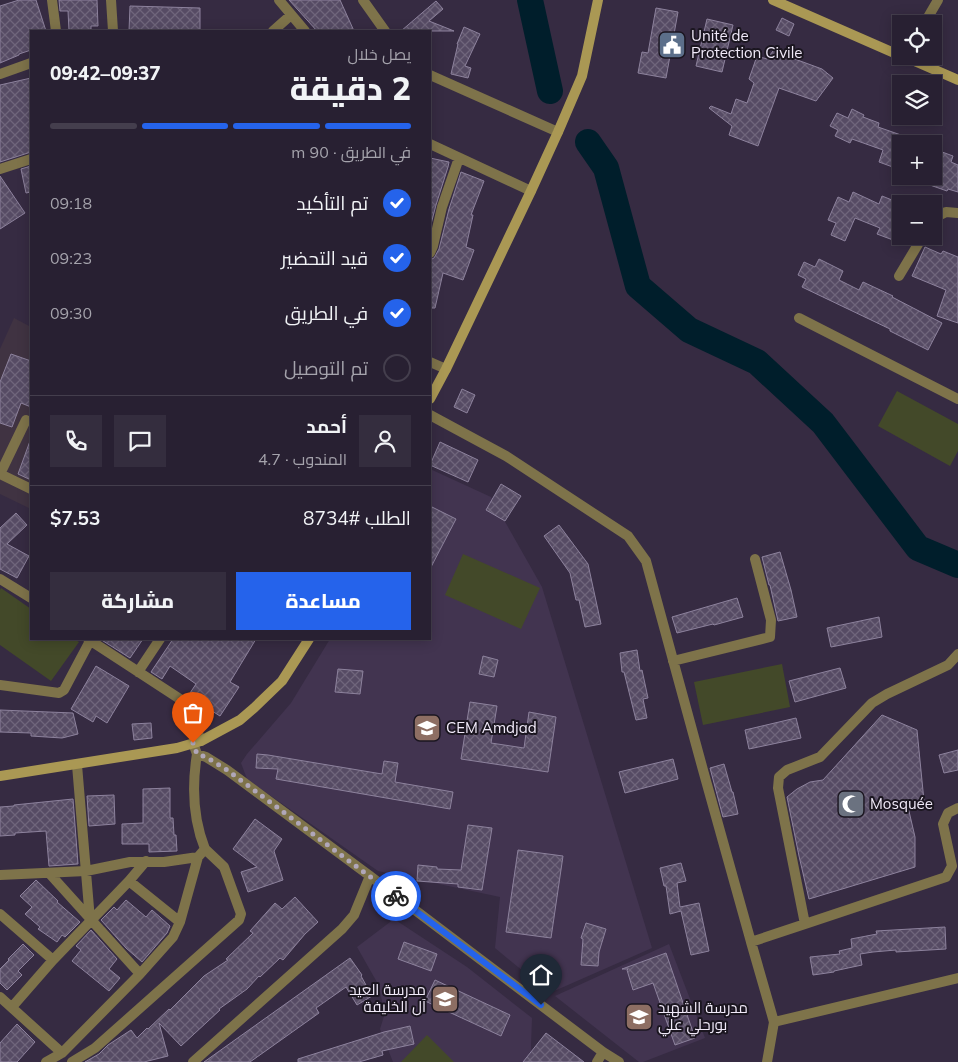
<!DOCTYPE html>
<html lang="ar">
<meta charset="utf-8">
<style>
:root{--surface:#282032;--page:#342d3e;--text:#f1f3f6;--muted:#a5a3ac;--line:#443e4d;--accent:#2563eb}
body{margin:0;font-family:Mulish,Cairo,sans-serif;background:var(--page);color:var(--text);direction:rtl;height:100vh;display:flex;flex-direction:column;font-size:19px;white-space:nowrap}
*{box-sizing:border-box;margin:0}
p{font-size:16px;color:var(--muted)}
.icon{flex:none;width:28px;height:28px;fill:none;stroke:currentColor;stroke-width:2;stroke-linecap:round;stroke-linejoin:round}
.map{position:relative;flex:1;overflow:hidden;direction:ltr}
.sheet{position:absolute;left:30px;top:30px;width:401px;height:610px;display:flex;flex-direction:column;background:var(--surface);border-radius:0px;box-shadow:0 2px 12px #0003,0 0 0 1px var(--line);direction:rtl}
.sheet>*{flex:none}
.buttons{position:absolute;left:892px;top:15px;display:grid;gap:10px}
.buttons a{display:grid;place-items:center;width:50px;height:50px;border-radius:0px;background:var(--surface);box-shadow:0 2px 12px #0003,0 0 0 1px var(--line);font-size:25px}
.pin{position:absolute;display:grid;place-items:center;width:42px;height:42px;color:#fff;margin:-51px -21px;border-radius:50% 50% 50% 0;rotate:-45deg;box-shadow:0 0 5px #0007}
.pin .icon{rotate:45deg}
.courier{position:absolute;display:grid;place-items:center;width:50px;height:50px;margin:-25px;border:4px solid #2563eb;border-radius:50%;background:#fff;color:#222;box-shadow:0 1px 6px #0007}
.overview em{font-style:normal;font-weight:800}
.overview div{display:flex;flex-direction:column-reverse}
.overview{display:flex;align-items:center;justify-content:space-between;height:85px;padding:0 20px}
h1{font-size:32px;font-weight:800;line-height:38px}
.bar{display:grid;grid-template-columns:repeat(4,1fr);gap:8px 5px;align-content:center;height:60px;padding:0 20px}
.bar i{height:6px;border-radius:4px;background:var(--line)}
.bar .on{background:var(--accent)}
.bar p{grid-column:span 4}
.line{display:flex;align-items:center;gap:12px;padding:0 20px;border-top:1px solid var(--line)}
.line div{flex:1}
.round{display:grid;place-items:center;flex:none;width:52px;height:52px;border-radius:0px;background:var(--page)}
ol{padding:0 20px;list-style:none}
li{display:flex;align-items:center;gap:15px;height:55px}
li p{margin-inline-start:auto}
li .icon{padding:5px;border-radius:50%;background:var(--accent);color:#fff;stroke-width:4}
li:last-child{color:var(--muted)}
li i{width:28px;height:28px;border:2px solid var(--line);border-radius:50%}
.primary-button{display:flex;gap:10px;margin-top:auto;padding:10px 20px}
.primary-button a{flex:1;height:58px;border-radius:0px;background:var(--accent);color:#fff;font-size:20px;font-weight:800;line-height:58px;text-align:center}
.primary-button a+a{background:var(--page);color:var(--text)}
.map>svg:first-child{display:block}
</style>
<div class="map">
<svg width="958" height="1062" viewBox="0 0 958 1062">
<defs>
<pattern id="building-cross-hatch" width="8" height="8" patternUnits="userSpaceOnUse" patternTransform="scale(1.25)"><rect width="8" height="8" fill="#564b64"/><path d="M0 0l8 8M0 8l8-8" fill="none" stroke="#6f657b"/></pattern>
</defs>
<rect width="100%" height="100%" fill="#362b42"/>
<path fill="#423450" d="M430,469L491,497L542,587L652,948L552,992L518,967L495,948L500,897L378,871L247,779L241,763L247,754L291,703L330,639H430Z
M394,919L467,967L532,1018L531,1045L532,1062H393L380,1029L385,1013L378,984L357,947Z
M669,944L705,1038L643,1062H639L555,996Z"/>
<path fill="#403342" d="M14,318L31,327V509L0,494V349Z"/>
<path fill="#434929" d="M897,391L958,424V451L950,466L878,426Z
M463,554L540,588L521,629L445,595Z
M1,588L31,609V639H74L79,642L51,681L0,645V590Z
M782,664L790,707L703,725L694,682Z
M427,1035L454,1062H401Z"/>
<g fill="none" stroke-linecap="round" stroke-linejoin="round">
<path stroke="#001e2b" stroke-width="26" d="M530,0L550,91
M588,142L606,168L638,286L689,330L757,362L823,423L918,548L958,565"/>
</g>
<path fill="url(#building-cross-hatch)" stroke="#8d829d" d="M19,0H36L46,31H31V50L19,54V55L0,63V6Z
M59,0H97L98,26H91V31H69L68,11H60Z
M289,0H340L354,31H317Z
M436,1L443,9L429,21L454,31H401Z
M130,6L200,8V31H129Z
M656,8L678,12L666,78L638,73L642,52L648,53Z
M782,18L794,24L789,36L776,30Z
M707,19L733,25L722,72L696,66Z
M464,27L480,34L465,66L471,68L468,78L451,74L458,44H457Z
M773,51L822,69L833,78L816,101L779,88L758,146L729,135L732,126L709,108L711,106L731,114L736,99L747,103L754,83L749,79L757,56L767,59Z
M31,78V152L0,162V85Z
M852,109L864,115L863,117L879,123L878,127L901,135V170L879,162L883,150L852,139L850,143L835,136L838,130L830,126L837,113L848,118Z
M934,149L953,156L951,162L958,165V192L948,189L947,191L910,178L911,176H934Z
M430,158L449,162L448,167L436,205L430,228Z
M31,166V192L26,193L21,169Z
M461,172L484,181L471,215H473L466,247L474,250L463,280L443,273L435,308H430V260L434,258L439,249L449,209Z
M0,176L25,213L0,229Z
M853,192L879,204L882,196L897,202L895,209L901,212V243L877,234L880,228L855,218L845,241L831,235L836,223L828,220L838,197L849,202Z
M925,247L941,254L943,251L958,257V323L937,316L946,290L912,276Z
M819,259L843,271L839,280L859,290L863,282L893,296L892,297L942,323L928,350L890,331V329L802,287L806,279L798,275L804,262L815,267Z
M11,354L31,361V407L21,403L12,427L0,423V382Z
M462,389L475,395L467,413L454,407Z
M30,441H31V480L18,474Z
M440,442L478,460L468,482L430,465Z
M501,484L521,496L505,521L486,510Z
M430,506L456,519L430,569Z
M16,513L27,525L7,544L29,556L17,578L0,569V528Z
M559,525L588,564L601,624L585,627L579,600H576L570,573L544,536Z
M780,552L791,590L797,617L778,621L770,585H769L762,557Z
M737,598L743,617L714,625L713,624L677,633L672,617Z
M879,617L882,637L831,647L827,628Z
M100,639H143L130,658Z
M173,639H256L230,682L239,687L220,716L188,696L196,684L170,666L162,679L151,672Z
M637,650L640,671L642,670L648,698L643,699L647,718L636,720L624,672H622L620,653Z
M483,656L498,660L494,677L479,674Z
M96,666L129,686L107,723L96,716L93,722L71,709Z
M840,668L846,688L795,702L789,681Z
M338,669L363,671L360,694L335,692Z
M470,702L497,706L491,743L524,748L529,712L556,717L548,772L461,759Z
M0,710L73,713L78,734L62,738L31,736V733L0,732Z
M882,715L917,730L924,801L908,807L915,837V867L809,899L799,856L787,797L797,789L810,782L823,780Z
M796,718L801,738L749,749L745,730Z
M151,723L152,738L134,740L132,724Z
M958,750V770L944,773L939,755Z
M257,754L268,755L382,774L384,761L398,763L395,782L453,792L450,809L276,779L278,769L256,768Z
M673,759L678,779L625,793L619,772Z
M724,764L732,792H733L738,814L723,817L710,768Z
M170,788V818H173L174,835H176L177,851L149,852V844H122V824L143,823V789Z
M114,795L115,824L89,826L87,796Z
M73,799L78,864L49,866L46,831L15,833V835L0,836V807L14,806V805Z
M255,819L282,839L274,851L283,880L248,892L241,872L257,867L233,849Z
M468,825L492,828L482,890L458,887V884L417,881L418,865L437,867V869L461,870Z
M518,850L563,856L551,938L506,932Z
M681,863L686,881L677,883L680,907L699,903L709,951L691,955L681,911L670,914L666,886H664L660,868Z
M36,880L58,901L57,902L80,922L65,937L62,935L57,942L38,929L40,927L25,914L32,907L20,896Z
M295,897L318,922L305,934L283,960L280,958L260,977L259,976L247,989L219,1009L220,1010L181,1046L159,1023L168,1056L144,1062H85L99,1054L108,1045L131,1030L137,1038L147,1028L148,1029L169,1009L170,1010L204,976L228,960L226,959L253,933L250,931L275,903L282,909Z
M126,900L146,917L152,910L170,926L167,933L142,962L126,948L101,920L114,907L117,910Z
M586,923L606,929L599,952L598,966L581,965L583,939L581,938Z
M945,927L946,949L896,952V950L873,952L860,954L862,965L834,971V972L813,975L810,957L840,954L839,951L852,948L851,939L877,934L876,931Z
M91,930L117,959L109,969L120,978L109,991L72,961L81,950L76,946Z
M404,942L437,954L431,971L398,959Z
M23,944L34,955L18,971L22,975L7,990L0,983V969L9,960L8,959Z
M666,953L695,1038L675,1045L653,983L633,990L627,970L628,969H622Z
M350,958L362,975L361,976L372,996L357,1005L346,987L316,1008L319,1013L250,1062H204Z
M435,980L510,1015L501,1036L425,1001Z
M17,1024L35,1042L17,1062H0V1043Z
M410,1026L414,1044L382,1051L383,1055L359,1062H298V1059L384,1032Z
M546,1033L584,1062H523Z"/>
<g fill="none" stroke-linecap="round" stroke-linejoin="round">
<path stroke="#7e734a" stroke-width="10" d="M52,0L56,31
M111,0L113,31
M279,0L305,31
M363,0L385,31
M924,24L938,0
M273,31L291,15
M0,74L31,63
M430,75L558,132
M430,144L531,191
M0,169L31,159
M934,218L946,212L958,213
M430,253L433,246L442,207L459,158
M899,276L923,236
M799,318L958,399
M430,362L446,369
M430,415L506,456L628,536L646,561L703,770L751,942L805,924L778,788L779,777L787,770L820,757L872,703L887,694L948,665L958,654
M26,420L0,474L31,489
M0,579L31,598
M88,639L183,701L194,722L201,741
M673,661L770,637L771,620L755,559
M138,672L160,639
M0,685L59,693L64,690L91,639
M193,743L197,754L206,757L227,770L370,876L603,1052L619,1062
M77,765L90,920
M49,873L140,974
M0,875L86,871L130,862H164L198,857
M129,881L180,922
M0,914L53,960
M805,924L946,877L952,866L943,824L948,813L958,808
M751,942L774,1022L767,1062
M0,997L62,1053
M12,1007L53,960L129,881L146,861
M774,1022L958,978
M46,1062L62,1053L140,974L173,937L180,922L198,857L205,849C193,819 192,785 197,754
M72,1062L95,1048L239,920L241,914L224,867L205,849
M193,1062L342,929L354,915L370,876
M597,1062L603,1052"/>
<path stroke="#aa9854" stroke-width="10" d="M773,0L901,56
M903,56L958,80
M430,399L446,369L531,191L558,132L582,76L598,0
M0,776L177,748L201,741L240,720L254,708L282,681L309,639"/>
</g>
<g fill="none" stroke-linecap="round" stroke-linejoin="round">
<path stroke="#b0a7b9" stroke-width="5" stroke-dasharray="0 9" d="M193,743L197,754L206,757L227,770L396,896"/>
<path stroke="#2563eb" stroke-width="6" d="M396,896L541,1005"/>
</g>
<defs>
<g id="civic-square" transform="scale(1.4375)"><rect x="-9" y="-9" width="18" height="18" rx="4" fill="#5c6f8a" stroke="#1b1620"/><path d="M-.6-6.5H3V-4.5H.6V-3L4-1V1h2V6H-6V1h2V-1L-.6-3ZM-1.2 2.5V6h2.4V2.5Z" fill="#fff"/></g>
<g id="school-square" transform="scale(1.4375)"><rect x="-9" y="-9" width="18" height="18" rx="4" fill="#8d6e63" stroke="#1b1620"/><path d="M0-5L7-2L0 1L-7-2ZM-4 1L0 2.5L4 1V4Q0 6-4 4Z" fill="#fff"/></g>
<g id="mosque-square" transform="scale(1.4375)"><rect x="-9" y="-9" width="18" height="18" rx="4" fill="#6b7280" stroke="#1b1620"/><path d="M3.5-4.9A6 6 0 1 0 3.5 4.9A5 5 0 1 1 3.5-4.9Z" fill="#fff"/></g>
</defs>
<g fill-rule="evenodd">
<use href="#civic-square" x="672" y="45"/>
<use href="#school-square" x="427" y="728"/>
<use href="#mosque-square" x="851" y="804"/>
<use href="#school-square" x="445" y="999"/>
<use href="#school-square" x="639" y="1017"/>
</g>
<g text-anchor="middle" stroke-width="4" stroke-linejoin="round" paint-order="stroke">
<g font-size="15" fill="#f1eaf9" stroke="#1b1620" text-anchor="start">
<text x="691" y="41">Unité de<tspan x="691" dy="17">Protection Civile</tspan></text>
<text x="446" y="733">CEM Amdjad</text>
<text x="870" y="809">Mosquée</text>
<text x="426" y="995" text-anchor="end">مدرسة العيد<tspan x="426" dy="17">آل الخليفة</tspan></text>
<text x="658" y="1013">مدرسة الشهيد<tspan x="658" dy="17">بورحلي علي</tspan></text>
</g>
</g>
</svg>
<div class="buttons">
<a><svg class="icon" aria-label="locate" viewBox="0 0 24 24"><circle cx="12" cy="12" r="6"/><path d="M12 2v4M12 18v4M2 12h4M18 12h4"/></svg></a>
<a><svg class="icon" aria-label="layers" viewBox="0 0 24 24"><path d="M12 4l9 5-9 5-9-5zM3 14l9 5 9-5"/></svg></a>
<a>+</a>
<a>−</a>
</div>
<div class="pin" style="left:193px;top:743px;background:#ea580c"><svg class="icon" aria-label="bag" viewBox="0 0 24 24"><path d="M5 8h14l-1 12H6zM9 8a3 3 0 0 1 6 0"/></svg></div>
<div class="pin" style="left:541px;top:1005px;background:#1f2937"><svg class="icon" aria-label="home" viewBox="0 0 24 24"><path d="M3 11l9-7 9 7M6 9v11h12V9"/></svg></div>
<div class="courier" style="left:396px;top:896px"><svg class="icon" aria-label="bike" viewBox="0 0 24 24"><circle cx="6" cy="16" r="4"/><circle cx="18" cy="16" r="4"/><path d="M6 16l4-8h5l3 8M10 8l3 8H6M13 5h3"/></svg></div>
<section class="sheet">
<div class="overview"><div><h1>2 دقيقة</h1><p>يصل خلال</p></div><em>09:37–09:42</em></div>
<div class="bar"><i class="on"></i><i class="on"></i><i class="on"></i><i></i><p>في الطريق · 90 m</p></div>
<ol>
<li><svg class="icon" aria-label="check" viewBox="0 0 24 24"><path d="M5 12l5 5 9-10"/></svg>تم التأكيد<p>09:18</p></li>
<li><svg class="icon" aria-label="check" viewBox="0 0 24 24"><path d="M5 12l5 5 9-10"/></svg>قيد التحضير<p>09:23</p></li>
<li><svg class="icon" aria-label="check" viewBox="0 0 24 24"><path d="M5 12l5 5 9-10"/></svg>في الطريق<p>09:30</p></li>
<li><i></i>تم التوصيل</li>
</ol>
<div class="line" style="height:90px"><a class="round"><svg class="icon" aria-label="person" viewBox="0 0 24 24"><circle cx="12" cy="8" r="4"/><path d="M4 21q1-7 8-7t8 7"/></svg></a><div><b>أحمد</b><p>المندوب · 4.7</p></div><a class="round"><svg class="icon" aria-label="chat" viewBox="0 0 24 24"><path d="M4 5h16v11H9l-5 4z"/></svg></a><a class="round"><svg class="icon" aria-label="phone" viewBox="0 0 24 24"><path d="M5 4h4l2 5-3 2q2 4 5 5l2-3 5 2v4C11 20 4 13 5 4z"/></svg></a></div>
<div class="line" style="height:65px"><div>الطلب #8734</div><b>$7.53</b></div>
<div class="primary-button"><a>مساعدة</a><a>مشاركة</a></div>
</section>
</div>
